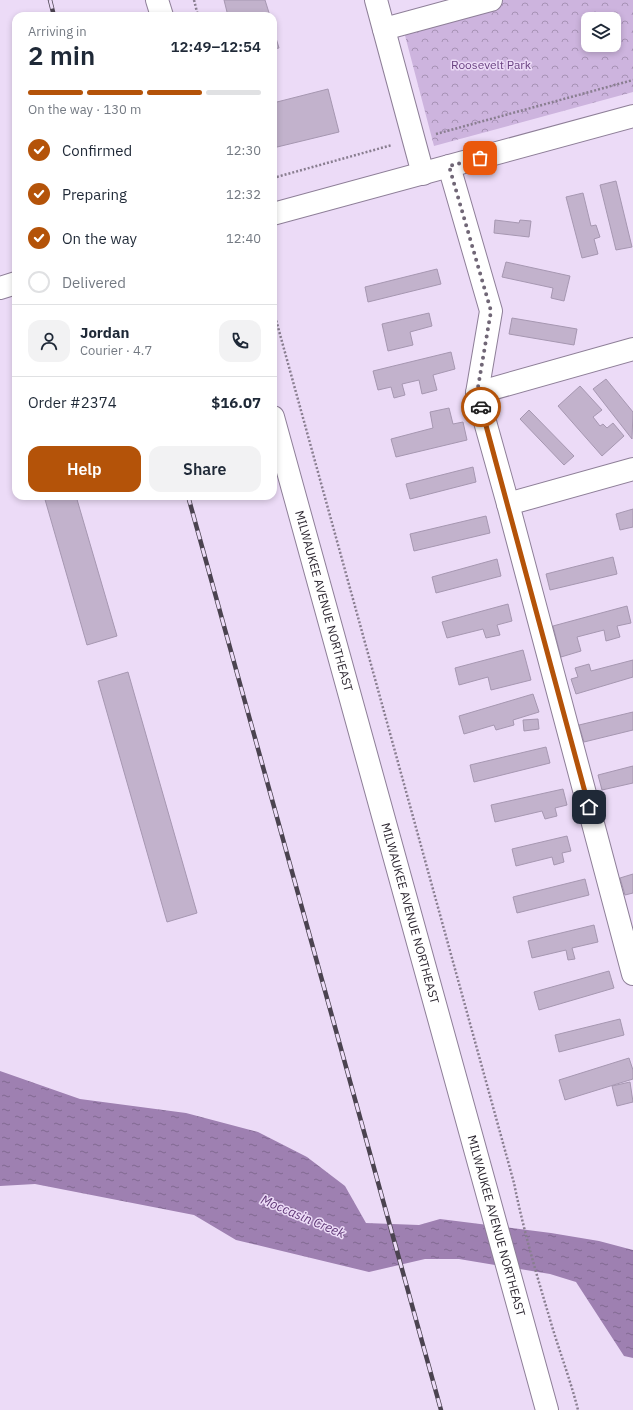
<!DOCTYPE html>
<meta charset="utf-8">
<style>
:root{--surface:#fff;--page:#f2f2f3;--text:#1f2937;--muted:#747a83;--line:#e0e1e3;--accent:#b45309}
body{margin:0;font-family:"IBM Plex Sans",sans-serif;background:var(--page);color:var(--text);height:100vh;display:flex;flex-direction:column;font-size:15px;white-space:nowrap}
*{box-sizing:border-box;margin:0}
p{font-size:13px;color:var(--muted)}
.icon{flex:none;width:22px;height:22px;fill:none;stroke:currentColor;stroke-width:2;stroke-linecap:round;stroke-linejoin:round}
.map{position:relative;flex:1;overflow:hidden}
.drawer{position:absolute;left:12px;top:12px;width:265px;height:488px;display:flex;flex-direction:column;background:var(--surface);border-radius:12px;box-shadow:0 2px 6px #0003}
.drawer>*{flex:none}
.controls{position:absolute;left:581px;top:12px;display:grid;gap:8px}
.controls a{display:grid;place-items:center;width:40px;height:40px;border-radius:8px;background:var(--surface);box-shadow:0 2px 6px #0003;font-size:20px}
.pin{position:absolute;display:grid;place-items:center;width:34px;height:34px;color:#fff;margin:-17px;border-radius:8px;box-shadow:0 2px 6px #0006}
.courier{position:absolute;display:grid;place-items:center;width:40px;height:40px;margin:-20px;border:3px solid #b45309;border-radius:50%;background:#fff;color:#222;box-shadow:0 1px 5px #0007}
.head em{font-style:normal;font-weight:600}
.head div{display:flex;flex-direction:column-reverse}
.head{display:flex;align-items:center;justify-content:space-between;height:68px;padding:0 16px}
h1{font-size:26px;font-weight:600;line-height:30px}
.bar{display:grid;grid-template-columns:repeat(4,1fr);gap:6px 4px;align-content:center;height:48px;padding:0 16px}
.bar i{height:5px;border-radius:3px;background:var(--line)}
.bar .current{background:var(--accent)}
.bar p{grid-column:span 4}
.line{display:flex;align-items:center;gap:10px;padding:0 16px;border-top:1px solid var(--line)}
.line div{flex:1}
.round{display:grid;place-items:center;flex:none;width:42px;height:42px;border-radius:12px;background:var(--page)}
ol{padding:0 16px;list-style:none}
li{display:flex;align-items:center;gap:12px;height:44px}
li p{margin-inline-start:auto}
li .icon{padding:4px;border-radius:50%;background:var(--accent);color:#fff;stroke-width:4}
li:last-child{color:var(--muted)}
li i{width:22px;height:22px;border:2px solid var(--line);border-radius:50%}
.action{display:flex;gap:8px;margin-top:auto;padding:8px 16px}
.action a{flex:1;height:46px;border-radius:12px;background:var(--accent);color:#fff;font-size:16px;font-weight:600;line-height:46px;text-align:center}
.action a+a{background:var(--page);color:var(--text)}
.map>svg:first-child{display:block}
</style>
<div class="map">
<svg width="633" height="1410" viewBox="0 0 633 1410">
<defs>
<pattern id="park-crowns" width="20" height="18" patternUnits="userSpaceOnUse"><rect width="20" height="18" fill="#cdb4de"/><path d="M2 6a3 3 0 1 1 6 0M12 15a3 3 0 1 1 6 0" fill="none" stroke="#a792b5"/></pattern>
<pattern id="water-ripples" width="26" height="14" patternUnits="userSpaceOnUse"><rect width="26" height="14" fill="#9e80b1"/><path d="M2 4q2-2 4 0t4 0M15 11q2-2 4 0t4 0" fill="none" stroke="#816991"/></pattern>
</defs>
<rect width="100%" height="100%" fill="#ecdbf7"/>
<path fill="url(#park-crowns)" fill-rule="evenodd" d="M491,0H633V92L434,146L402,24ZM588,19H614V45H588Z"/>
<path fill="url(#water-ripples)" d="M0,1071L80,1099L186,1113L258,1132L307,1157L345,1186L366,1223L419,1225L440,1219L551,1233L599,1241L633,1250V1358L624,1356L576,1282L550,1274L459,1259H425L369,1272L236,1240L194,1215L35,1184L0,1186Z"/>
<path fill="#c2b2cc" stroke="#a697b1" d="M224,0H265L270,16H228Z
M273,28L279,48L273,49Z
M328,89L339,132L273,148V103Z
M616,181L632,247L616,250L600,185Z
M583,193L591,226L596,225L600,237L594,239L598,254L582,258L566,197Z
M495,220L519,223L520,220L531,221L529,237L494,233Z
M506,262L570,276L564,301L551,298L553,288L502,277Z
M437,269L441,284L368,302L365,287Z
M429,313L432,326L410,332L413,345L388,351L382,324Z
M512,318L577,329L574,345L509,334Z
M451,352L455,369L433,375L437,390L422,394L419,380L402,384L405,395L394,398L391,387L378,390L373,371Z
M606,379L633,412L632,439L593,389Z
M580,386L602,410L593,417L600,426L603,424L607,428L613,423L624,436L602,456L558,406Z
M449,408L453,424L463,422L467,440L396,457L391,439L433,428L430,412Z
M529,410L574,456L564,465L520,419Z
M473,467L476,482L410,499L406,484Z
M44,496H76L117,636L87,645Z
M633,509V527L620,530L616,514Z
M486,516L490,533L414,551L410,534Z
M613,557L617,574L550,590L546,574Z
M497,559L501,576L436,593L432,577Z
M508,604L512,621L497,625L500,635L486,638L483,629L447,638L442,622Z
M627,606L631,623L617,626L620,637L606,641L604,630L577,637L581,651L561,657L553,626Z
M523,650L531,680L491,690L488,677L459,685L455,668Z
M633,660V677L576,694L571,679L578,677L575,668L589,664L591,671Z
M128,672L197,913L167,922L98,681Z
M533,694L539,712L513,720L514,725L496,730L494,725L464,734L459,716Z
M633,712V730L584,742L579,725Z
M538,719L539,729L524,731L523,720Z
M546,747L550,763L474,782L470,765Z
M633,766V783L602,790L598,775Z
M563,789L567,805L555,808L557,816L545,819L542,811L495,822L491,805Z
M567,836L571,851L562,853L564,862L554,865L552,857L516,866L512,849Z
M633,874V893L625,895L620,878Z
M585,879L589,895L517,913L513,897Z
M594,925L598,942L572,948L575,959L568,960L566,950L532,958L528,941Z
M609,971L614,988L539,1010L534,992Z
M620,1019L624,1035L559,1052L555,1035Z
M629,1058L633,1070V1079L565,1100L559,1080Z
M630,1082L633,1102L617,1106L612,1086Z"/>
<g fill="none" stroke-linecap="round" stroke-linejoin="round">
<g stroke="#8e7f98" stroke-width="24">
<g id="minor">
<path d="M157,0L162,16"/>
<path d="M376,0L423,174"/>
<path d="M384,29L491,0"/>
<path d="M449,166L491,311L477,393L508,504L633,974"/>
<path d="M273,214L633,116"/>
<path d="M0,288L16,283"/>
<path d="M477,393L633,349"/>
<path id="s1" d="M273,417L547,1410"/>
<path d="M508,504L633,469"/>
</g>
</g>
<path stroke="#897e90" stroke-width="2.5" stroke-dasharray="2 2" stroke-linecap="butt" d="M194,0L198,16
M436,134L633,80
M273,178L392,145
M273,309L514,1183C523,1228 536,1273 549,1316C558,1348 570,1378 578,1410"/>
<use href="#minor" stroke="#fff" stroke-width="22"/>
<g stroke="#4b4350" stroke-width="4.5">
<path id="rail" d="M50,0L54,16
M188,496L441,1410"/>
</g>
<use href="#rail" stroke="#ecdbf7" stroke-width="3" stroke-dasharray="9" stroke-linecap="butt"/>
</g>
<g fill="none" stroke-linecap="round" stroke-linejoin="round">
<path stroke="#706676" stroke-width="4" stroke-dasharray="0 7.2" d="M480,158L449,166L491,311L477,393L481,407"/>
<path stroke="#b45309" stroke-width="5" d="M481,407L589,807"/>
</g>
<g text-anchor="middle" stroke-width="3" stroke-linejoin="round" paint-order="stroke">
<g font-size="12" fill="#6b4382" stroke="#ecdbf7">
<text x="491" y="69">Roosevelt Park</text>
</g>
<g font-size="12" fill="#2d2731" stroke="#ecdbf7">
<text dy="4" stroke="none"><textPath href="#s1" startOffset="191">MILWAUKEE AVENUE NORTHEAST</textPath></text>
<text dy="4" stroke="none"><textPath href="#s1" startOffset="515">MILWAUKEE AVENUE NORTHEAST</textPath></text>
<text dy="4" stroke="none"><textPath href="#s1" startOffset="839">MILWAUKEE AVENUE NORTHEAST</textPath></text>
</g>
<g font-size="13" font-style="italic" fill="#603877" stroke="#ecdbf7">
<text transform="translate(303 1216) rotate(23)" y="5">Moccasin Creek</text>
</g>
</g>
</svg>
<div class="controls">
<a><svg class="icon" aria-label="layers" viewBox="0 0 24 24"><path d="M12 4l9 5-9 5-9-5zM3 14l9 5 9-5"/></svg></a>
</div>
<div class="pin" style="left:480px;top:158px;background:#ea580c"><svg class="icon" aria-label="bag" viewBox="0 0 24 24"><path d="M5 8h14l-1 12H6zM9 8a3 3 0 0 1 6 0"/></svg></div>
<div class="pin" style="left:589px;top:807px;background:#1f2937"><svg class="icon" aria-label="home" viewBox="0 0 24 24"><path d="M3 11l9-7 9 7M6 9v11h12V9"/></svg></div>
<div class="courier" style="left:481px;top:407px"><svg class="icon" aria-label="car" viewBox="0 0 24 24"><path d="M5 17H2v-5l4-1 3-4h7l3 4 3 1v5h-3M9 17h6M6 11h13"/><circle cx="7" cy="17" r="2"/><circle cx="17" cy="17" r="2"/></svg></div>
<section class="drawer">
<div class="head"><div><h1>2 min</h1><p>Arriving in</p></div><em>12:49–12:54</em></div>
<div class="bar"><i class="current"></i><i class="current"></i><i class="current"></i><i></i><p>On the way · 130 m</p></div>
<ol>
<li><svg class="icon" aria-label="check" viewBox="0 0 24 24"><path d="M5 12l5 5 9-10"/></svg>Confirmed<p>12:30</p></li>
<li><svg class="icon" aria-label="check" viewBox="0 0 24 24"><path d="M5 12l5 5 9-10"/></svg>Preparing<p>12:32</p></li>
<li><svg class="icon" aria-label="check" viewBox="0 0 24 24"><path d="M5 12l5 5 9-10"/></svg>On the way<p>12:40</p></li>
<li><i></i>Delivered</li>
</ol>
<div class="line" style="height:72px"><a class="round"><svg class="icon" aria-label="person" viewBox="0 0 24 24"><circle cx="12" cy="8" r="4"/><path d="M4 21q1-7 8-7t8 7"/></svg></a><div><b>Jordan</b><p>Courier · 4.7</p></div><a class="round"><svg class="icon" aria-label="phone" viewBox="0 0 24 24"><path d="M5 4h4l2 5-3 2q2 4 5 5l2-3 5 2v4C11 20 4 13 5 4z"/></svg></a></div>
<div class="line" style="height:52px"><div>Order #2374</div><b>$16.07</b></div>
<div class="action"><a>Help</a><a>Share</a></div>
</section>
</div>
